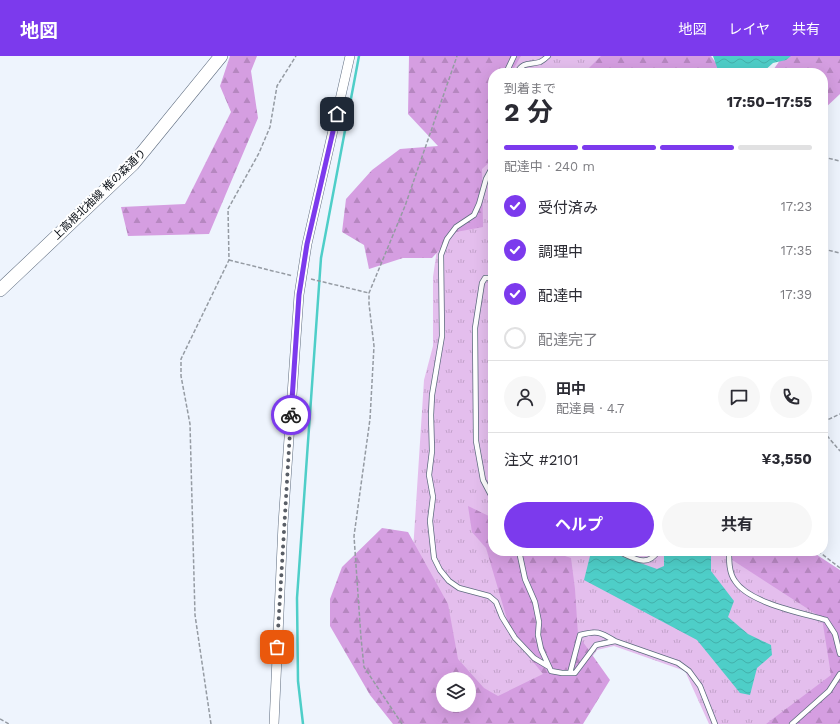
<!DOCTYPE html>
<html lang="ja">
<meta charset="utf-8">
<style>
:root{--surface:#fff;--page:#f7f7f7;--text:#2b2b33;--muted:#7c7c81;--line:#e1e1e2;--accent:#7c3aed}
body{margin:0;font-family:"Work Sans","Noto Sans JP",sans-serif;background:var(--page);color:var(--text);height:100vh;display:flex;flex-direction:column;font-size:15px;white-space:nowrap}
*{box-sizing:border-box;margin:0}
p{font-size:13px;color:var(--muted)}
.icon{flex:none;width:22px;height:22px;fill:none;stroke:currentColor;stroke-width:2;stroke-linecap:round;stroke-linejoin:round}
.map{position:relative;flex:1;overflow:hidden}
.details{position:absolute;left:488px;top:12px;width:340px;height:488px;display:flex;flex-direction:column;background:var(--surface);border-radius:16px;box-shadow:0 4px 16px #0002}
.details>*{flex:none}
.fabs{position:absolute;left:436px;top:616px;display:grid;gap:8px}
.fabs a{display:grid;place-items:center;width:40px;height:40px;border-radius:50%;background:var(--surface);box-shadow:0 4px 16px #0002;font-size:20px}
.pin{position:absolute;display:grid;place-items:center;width:34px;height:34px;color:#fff;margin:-17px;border-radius:8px;box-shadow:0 2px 6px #0006}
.courier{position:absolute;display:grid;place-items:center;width:40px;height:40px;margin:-20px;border:3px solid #7c3aed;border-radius:50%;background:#fff;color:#222;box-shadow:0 1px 5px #0007}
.summary em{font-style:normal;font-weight:700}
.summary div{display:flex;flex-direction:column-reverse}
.summary{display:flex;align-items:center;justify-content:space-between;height:68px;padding:0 16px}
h1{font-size:26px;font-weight:700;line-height:30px}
.bar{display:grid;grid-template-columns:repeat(4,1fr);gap:6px 4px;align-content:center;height:48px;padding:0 16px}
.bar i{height:5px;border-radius:3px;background:var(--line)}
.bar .current{background:var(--accent)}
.bar p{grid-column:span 4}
.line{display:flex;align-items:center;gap:10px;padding:0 16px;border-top:1px solid var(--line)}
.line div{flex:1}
.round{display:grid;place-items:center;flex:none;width:42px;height:42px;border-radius:21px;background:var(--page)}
ol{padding:0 16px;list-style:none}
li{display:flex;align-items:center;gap:12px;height:44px}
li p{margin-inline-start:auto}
li .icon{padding:4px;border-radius:50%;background:var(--accent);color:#fff;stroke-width:4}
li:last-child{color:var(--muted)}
li i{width:22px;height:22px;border:2px solid var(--line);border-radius:50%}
.button{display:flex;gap:8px;margin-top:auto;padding:8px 16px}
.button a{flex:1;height:46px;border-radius:24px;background:var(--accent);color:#fff;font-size:16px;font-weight:700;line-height:46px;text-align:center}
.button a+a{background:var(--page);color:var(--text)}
header{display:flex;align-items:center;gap:24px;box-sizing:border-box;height:56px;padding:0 20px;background:var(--accent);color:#fff}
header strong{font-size:19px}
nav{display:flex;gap:22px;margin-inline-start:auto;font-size:14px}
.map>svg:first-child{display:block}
</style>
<header>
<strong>地図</strong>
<nav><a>地図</a><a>レイヤ</a><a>共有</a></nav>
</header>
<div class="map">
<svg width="840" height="668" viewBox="0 0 840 668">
<defs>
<pattern id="grass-tufts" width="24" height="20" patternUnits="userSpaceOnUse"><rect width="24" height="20" fill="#e4beed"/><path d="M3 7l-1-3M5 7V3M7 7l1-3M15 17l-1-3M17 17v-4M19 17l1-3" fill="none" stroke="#c2a2ca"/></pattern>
<pattern id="forest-firs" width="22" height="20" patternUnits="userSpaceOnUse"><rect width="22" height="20" fill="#d59ee1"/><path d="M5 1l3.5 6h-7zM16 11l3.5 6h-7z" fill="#b687c0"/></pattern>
<pattern id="water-waves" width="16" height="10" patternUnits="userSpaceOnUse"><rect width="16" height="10" fill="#4ecec8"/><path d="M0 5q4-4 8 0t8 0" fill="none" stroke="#43b0ab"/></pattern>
</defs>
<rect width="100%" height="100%" fill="#eef4fd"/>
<path fill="url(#grass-tufts)" d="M488,0H620L601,17H493V495H766L840,561V634L802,668H709L685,615L614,590L597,594L577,623L501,644L483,637L455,603L413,495L424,324L433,290V221L443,151Z"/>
<path fill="url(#forest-firs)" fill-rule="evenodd" d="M230,0H257L251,15L258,62L209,178L128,180L121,151L185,148L231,56L220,30Z
M409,0H521L511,17H493V103L482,113L483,171L456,176L432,202H403L369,213L364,189L342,176L346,143L372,114L400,93L438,90L408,58Z
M601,0H711L723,17H619L617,15L614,17H584Z
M783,0H840V38L823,54V17H771Z
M468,450L493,462V495H550L571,502L575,533L578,579L610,624L583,668H393L370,639L330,570V543L342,511L382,472L408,476L448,548L458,603L484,632L498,640L543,618L512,580L486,492L472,476ZM443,623H469V649H443Z
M721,495H811L840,514V668H766L831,619L822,562L723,498Z"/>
<path fill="url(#water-waves)" d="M713,0H791L786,4L773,7L762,17H719Z
M664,495H711V515L734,545L728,561L748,578L771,589L772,599L757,612L750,639L740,637L697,584L584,524L591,496L621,500L657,513L664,510Z"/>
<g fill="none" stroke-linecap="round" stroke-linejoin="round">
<path stroke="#4ecec8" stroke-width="2.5" d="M303,668L298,625L297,542L319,230L321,202L359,0"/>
<g stroke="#5d6b7e" stroke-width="6">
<path id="service" d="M506,17L514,0
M517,17C523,5 530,9 540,6C542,5 546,2 548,0
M493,75V80
M493,110L486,123L479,148L474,159L456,171L447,183L441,199L442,280L432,339L431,359L432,395L429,419L433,441L430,465L434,502L440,514L449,525L459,532L489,540L496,546L502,561L515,582L534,602L549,611
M493,222H485L482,227L475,272L476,385L483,424L493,443
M519,495L525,523L535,546L539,566L538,579L541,593L551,615L562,617H575L596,589L615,585L678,607L689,615L700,630L715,668
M617,495C633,501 647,513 658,495
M729,495C729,505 729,517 735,525C749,547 802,557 826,564L835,578L840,598
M570,617L580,579C597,574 600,576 615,585
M792,668L829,635L840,618"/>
</g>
<g stroke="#5d6b7e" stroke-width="10">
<path id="minor" d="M274,668L283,468L299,239L307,188L350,0"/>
</g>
<g stroke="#5d6b7e" stroke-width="14">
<path id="secondary" d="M0,234L133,108L221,0"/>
</g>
<path stroke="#959ba3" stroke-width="1.5" stroke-dasharray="4 2" stroke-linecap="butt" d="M823,101L840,105
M823,193L840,197
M229,204L293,220
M311,223L369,237
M823,366L840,358
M823,375L840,395
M818,495L840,512
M0,663L9,668
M211,668L195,559L190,368L181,320V303L229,204L228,153L259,97L270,71L277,30L296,0
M402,668L364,611L361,582L354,480L370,363L374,290L369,248V237L405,150L457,0"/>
<use href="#service" stroke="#fff" stroke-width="4.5"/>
<use href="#minor" stroke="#fff" stroke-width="9"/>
<use href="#secondary" stroke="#fff" stroke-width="13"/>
</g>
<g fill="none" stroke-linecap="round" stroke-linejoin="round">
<path stroke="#595e66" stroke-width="4" stroke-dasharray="0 7.2" d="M277,591L291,359"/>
<path stroke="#7c3aed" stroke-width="5" d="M291,359L299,239L307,188L337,58"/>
</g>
<g text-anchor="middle" stroke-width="4" stroke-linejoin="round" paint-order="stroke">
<g font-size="11" fill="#090e15" stroke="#fff">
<text transform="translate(99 138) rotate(-44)" y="4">上高根北袖線 椎の森通り</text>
</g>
</g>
</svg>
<div class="fabs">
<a><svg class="icon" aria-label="layers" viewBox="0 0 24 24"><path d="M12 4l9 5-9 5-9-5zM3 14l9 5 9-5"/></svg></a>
</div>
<div class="pin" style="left:277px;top:591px;background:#ea580c"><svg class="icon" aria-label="bag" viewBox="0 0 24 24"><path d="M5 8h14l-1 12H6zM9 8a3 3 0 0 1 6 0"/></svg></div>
<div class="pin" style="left:337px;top:58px;background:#1f2937"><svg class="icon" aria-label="home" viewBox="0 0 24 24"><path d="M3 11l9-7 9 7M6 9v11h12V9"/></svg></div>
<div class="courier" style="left:291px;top:359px"><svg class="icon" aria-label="bike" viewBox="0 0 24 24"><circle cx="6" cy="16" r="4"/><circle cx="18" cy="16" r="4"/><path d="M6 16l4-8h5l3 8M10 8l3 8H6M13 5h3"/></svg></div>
<section class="details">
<div class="summary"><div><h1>2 分</h1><p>到着まで</p></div><em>17:50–17:55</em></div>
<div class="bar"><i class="current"></i><i class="current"></i><i class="current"></i><i></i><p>配達中 · 240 m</p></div>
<ol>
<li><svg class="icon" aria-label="check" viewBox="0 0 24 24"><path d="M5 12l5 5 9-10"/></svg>受付済み<p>17:23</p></li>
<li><svg class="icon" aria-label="check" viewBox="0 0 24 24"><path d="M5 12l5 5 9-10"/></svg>調理中<p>17:35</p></li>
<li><svg class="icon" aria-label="check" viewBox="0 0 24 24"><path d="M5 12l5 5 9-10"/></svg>配達中<p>17:39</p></li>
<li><i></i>配達完了</li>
</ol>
<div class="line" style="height:72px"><a class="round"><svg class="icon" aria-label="person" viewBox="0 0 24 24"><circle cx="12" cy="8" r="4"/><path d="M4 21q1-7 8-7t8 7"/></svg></a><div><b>田中</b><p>配達員 · 4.7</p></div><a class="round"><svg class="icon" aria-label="chat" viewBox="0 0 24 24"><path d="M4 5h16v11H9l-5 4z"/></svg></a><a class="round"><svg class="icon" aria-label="phone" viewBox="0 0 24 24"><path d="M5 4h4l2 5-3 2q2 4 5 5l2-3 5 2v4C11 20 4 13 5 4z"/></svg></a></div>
<div class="line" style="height:52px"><div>注文 #2101</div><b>¥3,550</b></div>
<div class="button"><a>ヘルプ</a><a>共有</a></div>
</section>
</div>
